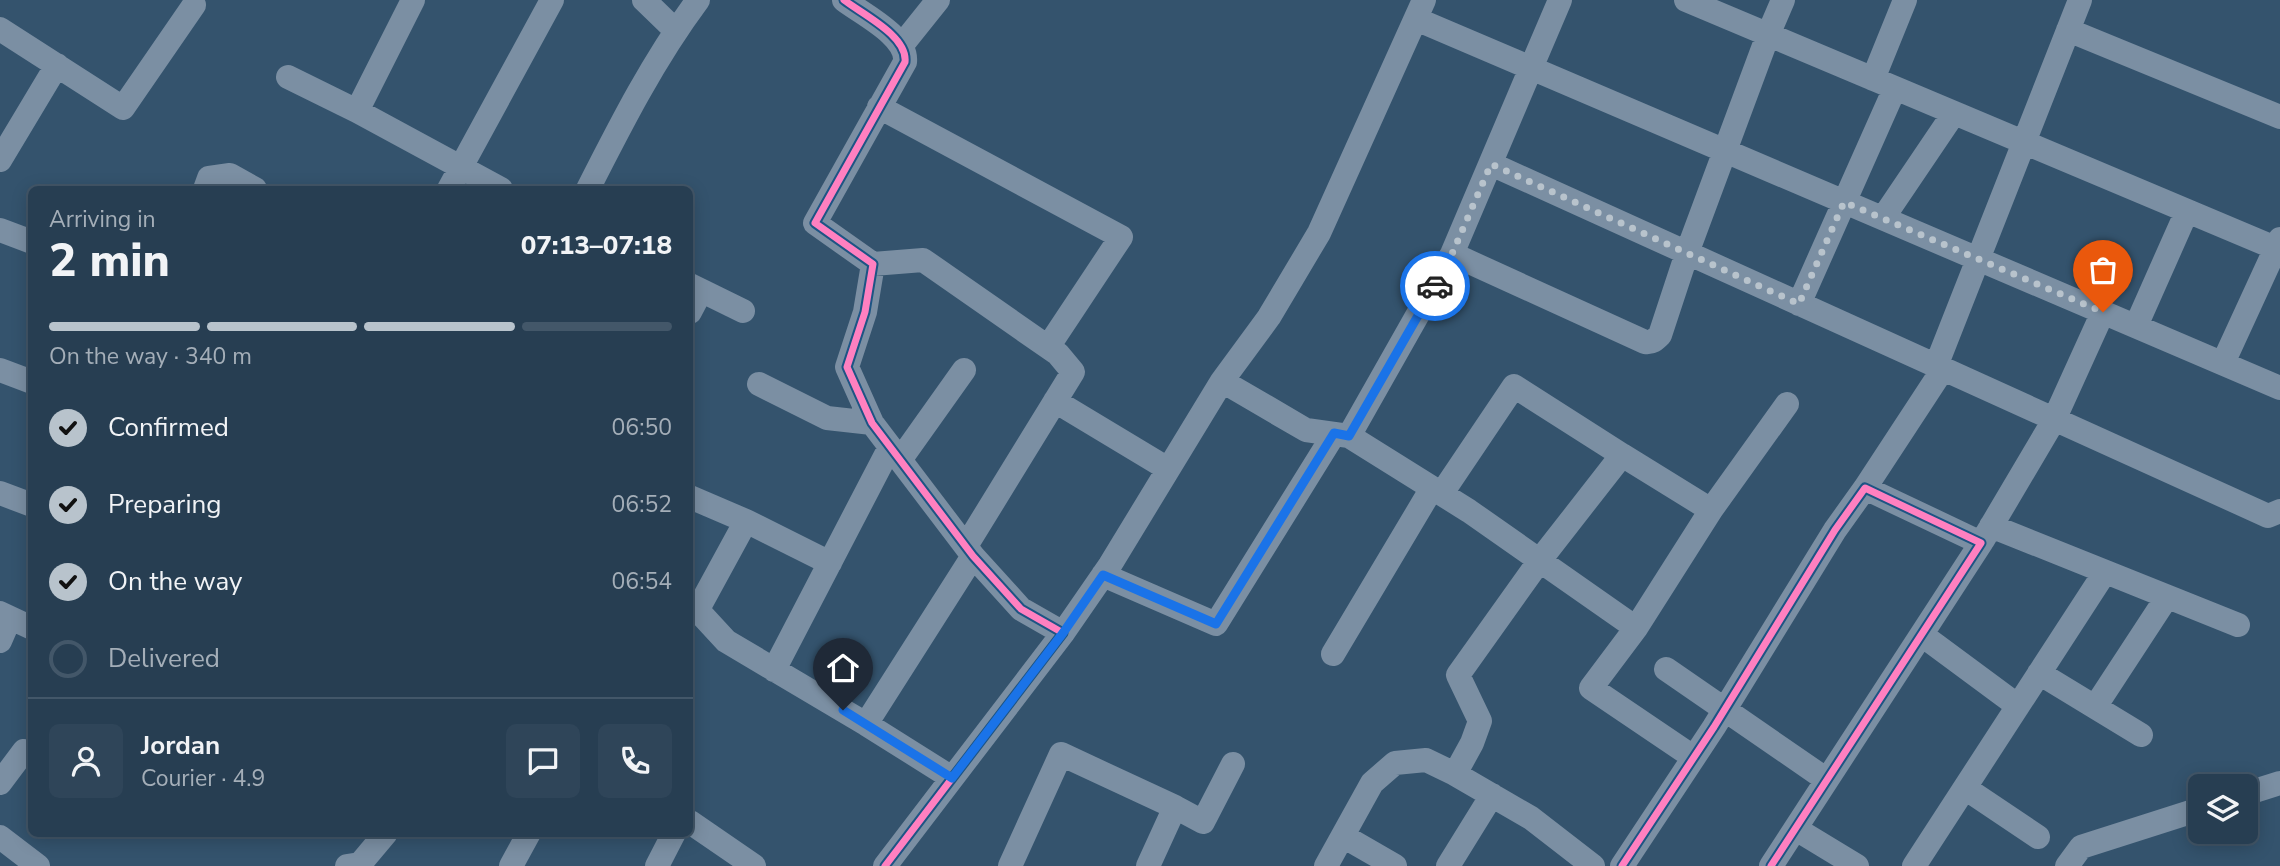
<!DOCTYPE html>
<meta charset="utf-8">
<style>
:root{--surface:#273e52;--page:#2f4559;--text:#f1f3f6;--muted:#a4aeb8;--line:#435769;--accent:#b8c3cc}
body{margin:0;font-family:"Nunito Sans",sans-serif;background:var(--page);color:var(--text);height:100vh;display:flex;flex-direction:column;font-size:26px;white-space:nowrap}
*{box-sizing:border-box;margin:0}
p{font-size:23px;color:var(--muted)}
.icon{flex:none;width:38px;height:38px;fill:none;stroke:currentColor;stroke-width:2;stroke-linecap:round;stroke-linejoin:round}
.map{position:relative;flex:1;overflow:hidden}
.side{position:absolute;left:28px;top:186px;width:665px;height:651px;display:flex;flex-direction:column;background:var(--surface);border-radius:10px;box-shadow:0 4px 18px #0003,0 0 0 2px var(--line)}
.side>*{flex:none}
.tools{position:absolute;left:2188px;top:774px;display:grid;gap:14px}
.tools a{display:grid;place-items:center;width:70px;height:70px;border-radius:10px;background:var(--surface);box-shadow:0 4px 18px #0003,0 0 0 2px var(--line);font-size:35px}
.pin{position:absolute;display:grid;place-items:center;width:60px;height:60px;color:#fff;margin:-72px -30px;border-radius:50% 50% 50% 0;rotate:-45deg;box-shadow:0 0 7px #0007}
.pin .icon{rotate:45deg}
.courier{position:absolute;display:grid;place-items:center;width:70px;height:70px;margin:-35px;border:5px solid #1a73e8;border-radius:50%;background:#fff;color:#222;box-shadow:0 2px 9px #0007}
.headline em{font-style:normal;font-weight:800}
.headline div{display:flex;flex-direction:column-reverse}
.headline{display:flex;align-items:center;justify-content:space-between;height:119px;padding:0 21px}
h1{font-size:46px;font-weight:800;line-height:52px}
.bar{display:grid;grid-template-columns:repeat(4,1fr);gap:10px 7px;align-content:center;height:84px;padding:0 21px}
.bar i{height:9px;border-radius:5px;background:var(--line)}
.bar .current{background:var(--accent)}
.bar p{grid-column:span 4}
.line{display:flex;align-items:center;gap:18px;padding:0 21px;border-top:2px solid var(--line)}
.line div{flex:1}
.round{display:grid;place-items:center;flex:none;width:74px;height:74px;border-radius:10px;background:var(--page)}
ol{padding:0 21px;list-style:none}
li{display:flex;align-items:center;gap:21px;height:77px}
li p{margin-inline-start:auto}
li .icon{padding:7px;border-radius:50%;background:var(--accent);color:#111;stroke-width:4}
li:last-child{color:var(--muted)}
li i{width:38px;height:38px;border:4px solid var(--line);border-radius:50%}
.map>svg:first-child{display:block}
</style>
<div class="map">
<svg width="2280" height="866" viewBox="0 0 2280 866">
<rect width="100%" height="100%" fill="#34536d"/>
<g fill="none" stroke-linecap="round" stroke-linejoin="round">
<path stroke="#7b8fa3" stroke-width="24" d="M413,0L357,111L501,189
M644,0L675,30
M844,0C862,14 908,36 905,62L815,223L873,264L865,312L847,367L872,423L973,556L1021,609L1063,633L885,866
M1560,0L1531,68L2280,388
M1686,0L2280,250
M0,29L123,108L194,5
M2068,30L2280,117
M902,45L938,0
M288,77L357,111
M1873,79L1905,0
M879,107L1121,237L1048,347
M0,160L57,65
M1491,164L2268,516L2280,511
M205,189L209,178L230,175L255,189
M449,189L552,0
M588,189C621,124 654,59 698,0
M1883,218L1954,113
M0,230L32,242
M1452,254L1645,342C1652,343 1655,340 1660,335L1687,253L1768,35L1783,0
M873,264L923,260L1058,354L1073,372L966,546
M690,285L743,311
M1799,304L1895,88
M690,312L701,291
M2136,326L2187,211
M2223,363L2280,239
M1936,366L2080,0
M0,370L32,382
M1222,381L1306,430L1349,436L1469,511L1636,628
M759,384L827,418L872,423
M1055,401L1168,469
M1349,436L1452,254L1531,68L1416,19
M1622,455L1711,510L1636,628L1591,688L1693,757
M900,460L964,370
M1865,488L1943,369
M0,493L32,505
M1442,493L1514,386L1622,455L1540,560L1458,675L1480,721L1472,743L1455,774L1531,818L1593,866
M690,497L746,521L830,563
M1711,510L1787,404
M1991,526L2238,625
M1983,540L2054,420L2103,312
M1103,575L1216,624L1334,434
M690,602L726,641L866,724L952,778
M698,609L746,521
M0,613L32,628
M1063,633L1110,565L1222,381L1269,317L1319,233L1424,0
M1922,635L2018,706
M0,641L10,618
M1333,654L1432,488
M1666,669L1827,780
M774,670L890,447
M2039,673L2141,735
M2095,707L2167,597
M866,724L973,556
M0,783L24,751
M1965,788L2038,837
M2245,794L2280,783
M690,822L754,866
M1796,829L1857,866
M1343,836L1395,866
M0,837L38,866
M347,866L360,864L386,833
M511,866L529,833
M657,866L674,833
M1010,866L1061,754L1175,807
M1148,866L1175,807L1203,822L1233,764
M1326,866L1372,783L1395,763L1426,760L1455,774
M1448,866L1492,795
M1622,866L1714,727L1835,530L1865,488L1981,543L1771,866
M1914,866L2105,572
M2067,866L2081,847L2200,809"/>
<g stroke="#1d5484" stroke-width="11">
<path id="cycleway" d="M844,0C862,14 908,36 905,62L815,223L873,264L865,312L847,367L872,423L973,556L1021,609L1063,633L885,866
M1622,866L1714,727L1835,530L1865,488L1981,543L1771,866"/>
</g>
<use href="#cycleway" stroke="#ff80c0" stroke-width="7"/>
</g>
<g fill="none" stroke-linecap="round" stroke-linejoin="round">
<path stroke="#b8c3cc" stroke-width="7" stroke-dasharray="0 12.6" d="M1435,286L1452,254L1491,164L1799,304L1844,202L2103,312"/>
<path stroke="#1a73e8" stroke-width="9" d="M843,710L952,778L1063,633L1103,575L1216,624L1334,433L1349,436L1435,286"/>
</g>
</svg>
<div class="tools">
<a><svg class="icon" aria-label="layers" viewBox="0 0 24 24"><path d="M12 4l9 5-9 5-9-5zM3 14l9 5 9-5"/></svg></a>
</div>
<div class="pin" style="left:2103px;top:312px;background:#ea580c"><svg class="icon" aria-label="bag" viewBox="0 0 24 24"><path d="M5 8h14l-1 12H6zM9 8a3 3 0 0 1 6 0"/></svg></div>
<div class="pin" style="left:843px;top:710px;background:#1f2937"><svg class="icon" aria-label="home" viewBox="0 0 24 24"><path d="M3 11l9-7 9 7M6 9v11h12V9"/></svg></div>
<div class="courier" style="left:1435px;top:286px"><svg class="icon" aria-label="car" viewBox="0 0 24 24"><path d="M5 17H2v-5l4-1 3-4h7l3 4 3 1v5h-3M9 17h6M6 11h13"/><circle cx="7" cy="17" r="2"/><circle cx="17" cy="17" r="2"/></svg></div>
<section class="side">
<div class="headline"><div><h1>2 min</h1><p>Arriving in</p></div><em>07:13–07:18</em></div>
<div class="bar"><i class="current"></i><i class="current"></i><i class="current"></i><i></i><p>On the way · 340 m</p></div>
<ol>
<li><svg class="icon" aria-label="check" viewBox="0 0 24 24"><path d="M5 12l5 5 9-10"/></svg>Confirmed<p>06:50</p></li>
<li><svg class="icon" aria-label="check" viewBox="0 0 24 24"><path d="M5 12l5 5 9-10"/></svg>Preparing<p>06:52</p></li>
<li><svg class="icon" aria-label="check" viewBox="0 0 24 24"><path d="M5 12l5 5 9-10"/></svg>On the way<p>06:54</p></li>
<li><i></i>Delivered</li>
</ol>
<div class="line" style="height:126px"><a class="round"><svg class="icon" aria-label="person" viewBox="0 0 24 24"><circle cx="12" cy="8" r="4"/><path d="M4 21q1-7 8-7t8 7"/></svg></a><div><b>Jordan</b><p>Courier · 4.9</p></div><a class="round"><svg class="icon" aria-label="chat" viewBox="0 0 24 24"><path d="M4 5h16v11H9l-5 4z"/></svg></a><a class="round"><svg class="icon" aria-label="phone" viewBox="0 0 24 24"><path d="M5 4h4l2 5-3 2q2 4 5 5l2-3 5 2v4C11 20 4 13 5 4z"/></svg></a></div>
</section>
</div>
